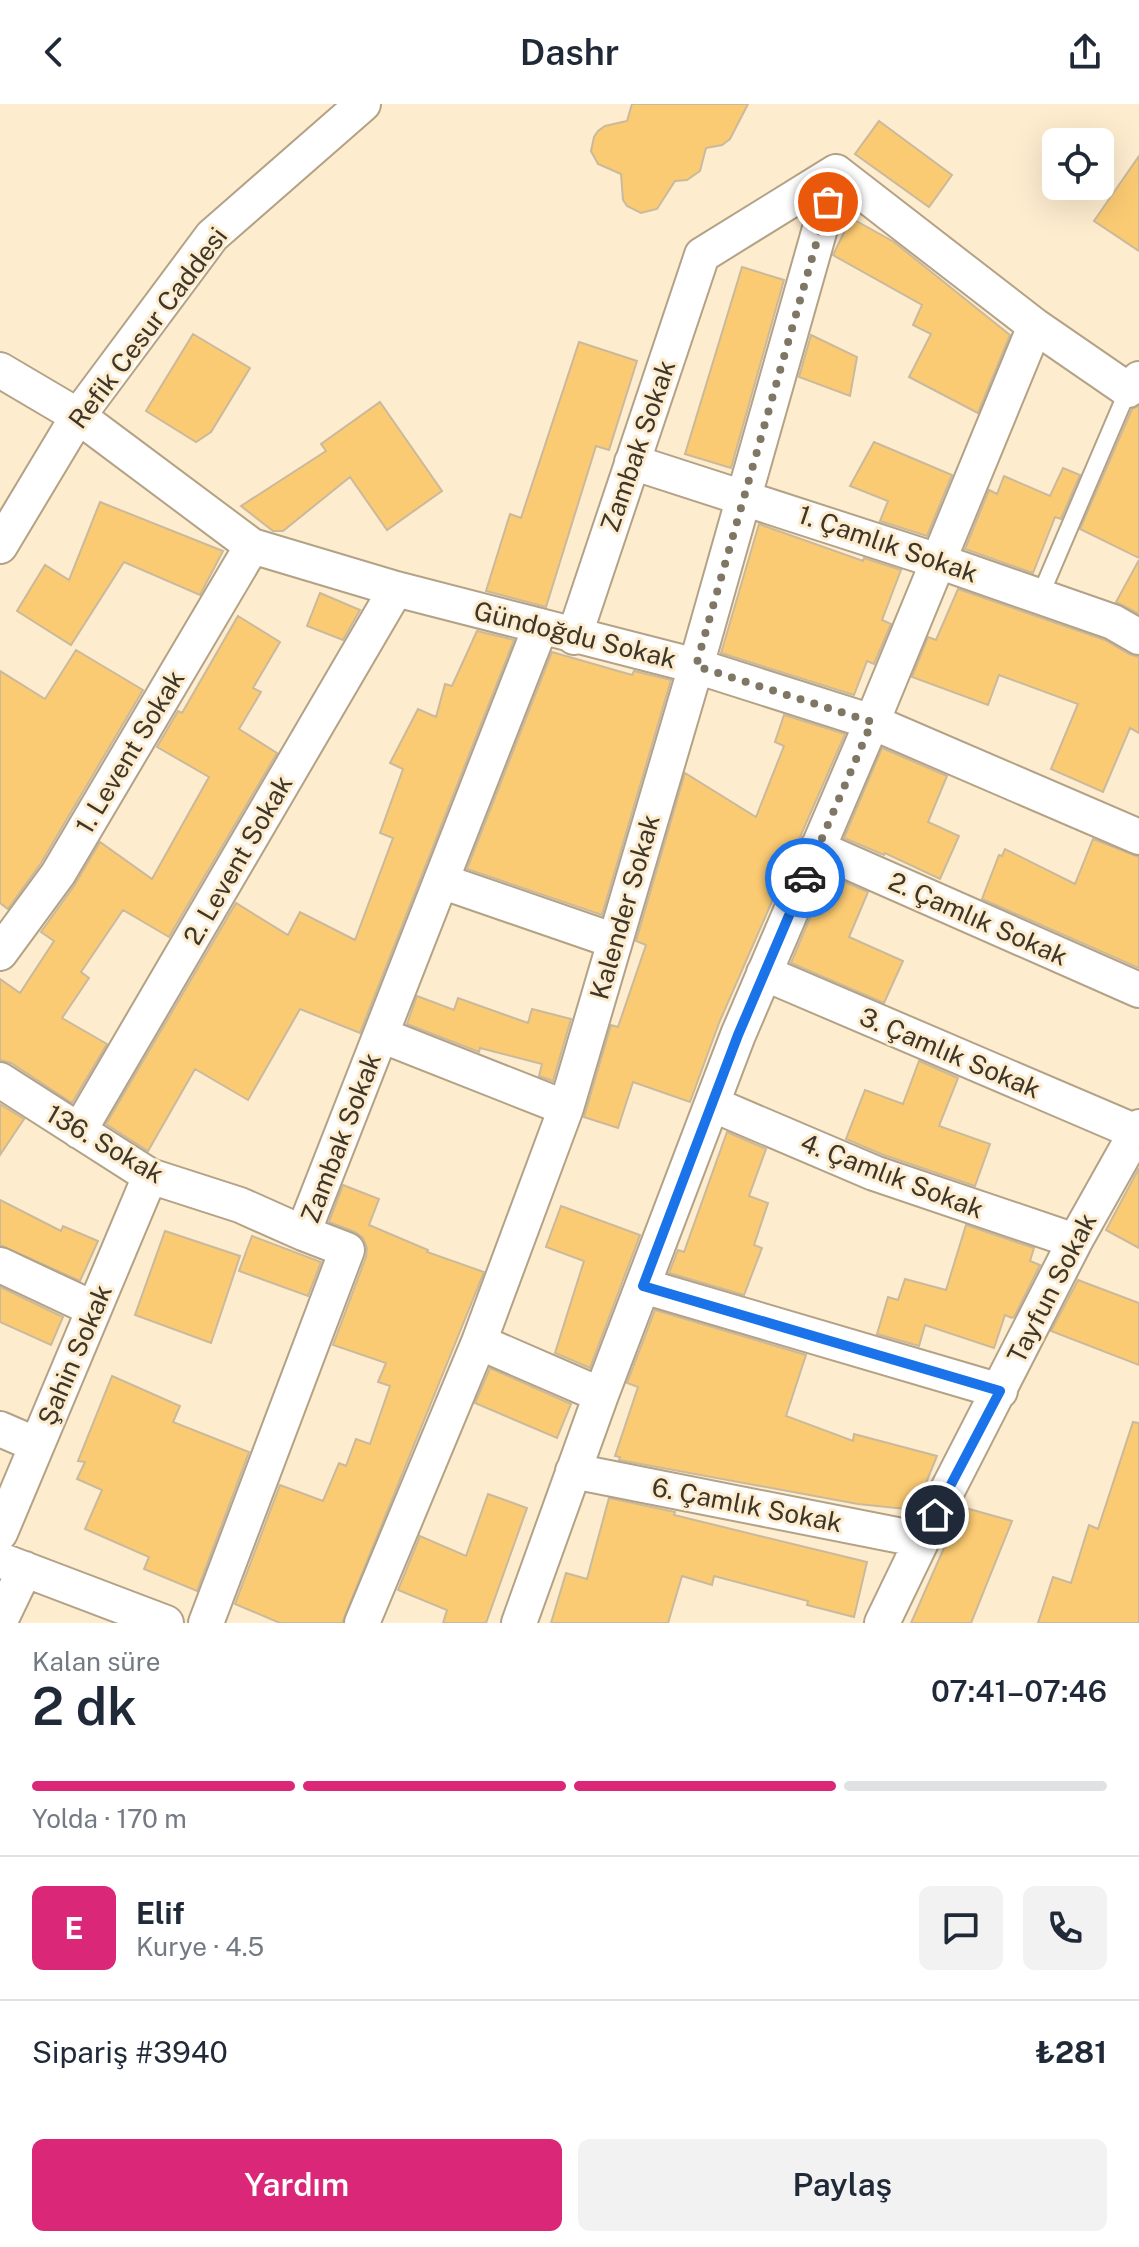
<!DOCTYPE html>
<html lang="tr">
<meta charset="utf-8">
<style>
:root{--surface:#fff;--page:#f2f2f3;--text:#1f2937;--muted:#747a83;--line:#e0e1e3;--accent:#db2777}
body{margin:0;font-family:"Public Sans",sans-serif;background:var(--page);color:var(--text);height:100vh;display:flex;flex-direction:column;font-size:30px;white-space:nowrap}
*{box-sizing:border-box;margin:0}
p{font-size:26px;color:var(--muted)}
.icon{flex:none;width:44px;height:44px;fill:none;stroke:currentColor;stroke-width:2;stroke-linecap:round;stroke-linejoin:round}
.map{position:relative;height:1519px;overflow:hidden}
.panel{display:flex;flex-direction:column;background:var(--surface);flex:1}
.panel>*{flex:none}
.tools{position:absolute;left:1042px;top:24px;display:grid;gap:16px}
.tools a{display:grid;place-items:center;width:72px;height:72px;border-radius:12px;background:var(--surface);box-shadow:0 8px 32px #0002;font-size:40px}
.pin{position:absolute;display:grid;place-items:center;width:68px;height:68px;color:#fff;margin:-34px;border:4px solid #fff;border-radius:50%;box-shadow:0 2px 8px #0007}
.courier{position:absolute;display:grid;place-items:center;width:80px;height:80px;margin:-40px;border:6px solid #1a73e8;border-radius:50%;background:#fff;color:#222;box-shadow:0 2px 10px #0007}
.overview em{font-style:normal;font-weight:600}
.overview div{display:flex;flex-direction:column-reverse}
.overview{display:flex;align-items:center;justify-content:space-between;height:136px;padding:0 32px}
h1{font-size:52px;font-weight:600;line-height:60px}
.bar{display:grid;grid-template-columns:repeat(4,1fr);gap:12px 8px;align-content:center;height:96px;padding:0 32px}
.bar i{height:10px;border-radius:6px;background:var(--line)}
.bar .current{background:var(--accent)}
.bar p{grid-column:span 4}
.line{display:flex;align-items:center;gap:20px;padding:0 32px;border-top:2px solid var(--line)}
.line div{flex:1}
.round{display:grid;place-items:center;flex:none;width:84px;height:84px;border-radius:12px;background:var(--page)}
.button{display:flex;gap:16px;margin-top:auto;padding:16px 32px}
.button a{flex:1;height:92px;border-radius:12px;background:var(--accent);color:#fff;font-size:32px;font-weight:600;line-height:92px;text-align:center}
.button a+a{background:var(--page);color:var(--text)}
header{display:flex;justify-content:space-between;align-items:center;height:104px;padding:0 32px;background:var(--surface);font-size:36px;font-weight:600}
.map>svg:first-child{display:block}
</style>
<header><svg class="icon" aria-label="back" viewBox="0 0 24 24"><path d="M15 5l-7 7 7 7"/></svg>Dashr<svg class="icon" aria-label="share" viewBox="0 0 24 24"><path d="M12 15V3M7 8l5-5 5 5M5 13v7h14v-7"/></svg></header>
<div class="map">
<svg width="1139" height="1519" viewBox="0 0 1139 1519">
<rect width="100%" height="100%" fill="#fdecce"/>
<path fill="#fbcb73" stroke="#cab99c" stroke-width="2" d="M632,0H748L730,35L722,41L706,44L700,67L687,76L675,77L657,105L641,109L627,102L623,96L621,70L598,60L591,47L594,33L598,27L605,22L627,17Z
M879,17L952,71L929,103L855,50Z
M1139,52V147L1094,117Z
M851,114L894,138L1010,231L978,309L909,273L931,230L913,221L922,201L833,151Z
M742,163L784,176L731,364L685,350Z
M193,230L250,264L211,328L196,338L146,307Z
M811,231L857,253L850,292L799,273Z
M579,238L637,257L609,346L596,342L546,503L486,487L510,410L521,414Z
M380,298L442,387L387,426L350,373L283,427H273L241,402L326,347L321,340Z
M1139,302V454L1080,425L1129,312L1132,305Z
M874,338L952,371L927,432L880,417L888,397L850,382Z
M1063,364L1080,371L1061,415L1055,413L1033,469L965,445L989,386L997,390L1004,372L1050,392Z
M100,398L223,447L200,491L124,458L71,541L17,507L45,461L69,476Z
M759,420L863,457L864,454L901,466L882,516L891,520L874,560L867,557L854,591L721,549Z
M1139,456V510L1116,498Z
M958,485L1105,536L1129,550L1139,553V629L1130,624L1103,688L1051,665L1078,600L999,571L988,601L912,573L928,533L936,536Z
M320,489L360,506L343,536L307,522Z
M238,512L280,538L253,584L261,588L239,625L277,649L169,833L123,806L81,868L89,874L62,914L107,940L72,999L11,959L0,956V875L20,889L54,837L41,828L74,782L100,738L152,775L209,673L157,643L178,607L182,609Z
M477,527L514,536L360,929L300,905L248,996L195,965L148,1047L106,1020L236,799L288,831L300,808L355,836L393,734L380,729L403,665L390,659L418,605L436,613L445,580L452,582Z
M76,546L143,586L41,759L8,805L0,799V567L45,595Z
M552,548L632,571L634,567L671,576L602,811L467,765Z
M784,611L845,630L719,919L690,998L633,978L618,1024L584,1013L611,921L618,923L646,841L636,837L685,669L756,713L784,642L775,638Z
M882,644L947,672L928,718L959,732L940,775L885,749L884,751L844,734Z
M1093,735L1139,753V864L982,795L999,751L1002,752L1005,745L1075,780Z
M828,771L868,788L849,833L903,857L884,899L791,859Z
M417,892L454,906L458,894L528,919L532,905L571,915L553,977L539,972L542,960L480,944L479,948L407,920Z
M919,957L958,974L939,1022L990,1040L975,1082L881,1050L846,1035L865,986L903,1000Z
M0,1000L24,1015L0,1051Z
M727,1028L766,1045L749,1092L768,1099L754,1141L762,1144L744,1191L669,1169L678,1146L684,1148Z
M1139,1064V1144L1106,1126Z
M343,1081L379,1095L369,1121L428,1146L427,1148L484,1168L342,1519H280L235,1500L280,1381L323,1397L339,1359L346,1362L356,1335L370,1340L390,1282L378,1278L386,1259L333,1241L366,1153L367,1144L363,1134L355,1128L329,1118Z
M0,1096L61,1127L63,1122L98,1137L80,1177L0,1141Z
M561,1102L640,1131L590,1264L555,1249L584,1157L546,1143Z
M966,1121L1034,1144L1030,1157L1040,1161L1014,1213L1012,1214L1005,1211L994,1244L925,1221L919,1242L877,1230L888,1193L898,1196L905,1175L946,1186Z
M165,1127L240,1152L211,1239L135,1211Z
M252,1132L321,1158L308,1192L239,1167Z
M1078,1176L1139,1199V1261L1051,1227Z
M0,1183L63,1213L51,1241L0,1218Z
M655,1206L806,1251L786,1312L853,1337L854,1330L937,1352L915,1406L858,1400L619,1356L620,1353L615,1352L638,1283L627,1279Z
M490,1264L571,1300L557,1334L475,1299Z
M112,1272L180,1302L173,1318L249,1348L197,1487L144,1465L149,1453L85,1425L102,1386L77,1375L85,1358L78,1357Z
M1133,1318L1139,1319V1519H1038L1053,1473L1071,1479L1089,1421L1098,1425Z
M488,1390L527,1404L486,1519H443L447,1506L398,1486L420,1432L466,1452Z
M609,1394L675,1408L674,1411L867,1458L854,1513L807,1501L808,1497L714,1472L712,1481L682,1472L668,1519H551L566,1469L587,1475Z
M962,1403L1012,1417L971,1519H911Z"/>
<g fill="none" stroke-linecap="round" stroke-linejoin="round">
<g stroke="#b3a286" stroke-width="20">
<path id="service" d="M1040,492L1128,286"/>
</g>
<g stroke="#b3a286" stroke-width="38">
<path id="minor" d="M836,68L1035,222L1128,286L1139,275
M0,266L78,312L252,442L396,485L696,562L872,618L1139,733
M632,358L938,457L1113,518L1139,533
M0,442L78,312L212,132L363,0
M574,533L702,151L836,68
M817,744L1139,886
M441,777L615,837
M0,849L58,770L252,442
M764,869L1136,1028
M381,931L566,1004
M0,976L150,1072L240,1101L303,1129
M712,1000L874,1069L1075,1137
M79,1027L396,485
M0,1161L94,1205
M643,1182L1000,1287
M479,1238L601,1291
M0,1325L37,1341
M573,1367L922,1436
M0,1429L150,1072
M0,1456L166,1519
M0,1517L25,1465
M206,1519L347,1146L303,1129L540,524
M362,1519L479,1238L566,1004L696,562L836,68
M519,1519L601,1291L738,931L872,618L1035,222
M882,1519L922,1436L1075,1137L1139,1023"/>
</g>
<use href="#service" stroke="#fff" stroke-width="16"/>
<use href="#minor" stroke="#fff" stroke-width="34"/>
</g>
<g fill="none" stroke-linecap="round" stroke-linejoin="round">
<path stroke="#807664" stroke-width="8" stroke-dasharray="0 14.4" d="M805,774L872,618L696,562L828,98"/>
<path stroke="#1a73e8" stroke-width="10" d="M805,774L738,931L643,1182L1000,1287L935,1411"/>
</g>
<g text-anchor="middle" stroke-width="6" stroke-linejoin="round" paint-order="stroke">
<g font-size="26" fill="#3d362b" stroke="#fdecce">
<text transform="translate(148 224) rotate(-53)" y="9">Refik Cesur Caddesi</text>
<text transform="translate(638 342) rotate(-71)" y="9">Zambak Sokak</text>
<text transform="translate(888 440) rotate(19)" y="9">1. Çamlık Sokak</text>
<text transform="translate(575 531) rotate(14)" y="9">Gündoğdu Sokak</text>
<text transform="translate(130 648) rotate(-59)" y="9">1. Levent Sokak</text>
<text transform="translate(238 756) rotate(-60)" y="9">2. Levent Sokak</text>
<text transform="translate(625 803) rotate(-74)" y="9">Kalender Sokak</text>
<text transform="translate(978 815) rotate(24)" y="9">2. Çamlık Sokak</text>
<text transform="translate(950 949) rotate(23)" y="9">3. Çamlık Sokak</text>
<text transform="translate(341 1034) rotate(-69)" y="9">Zambak Sokak</text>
<text transform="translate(105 1040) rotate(30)" y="9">136. Sokak</text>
<text transform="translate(892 1072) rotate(21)" y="9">4. Çamlık Sokak</text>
<text transform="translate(1052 1184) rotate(-63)" y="9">Tayfun Sokak</text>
<text transform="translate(75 1251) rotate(-67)" y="9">Şahin Sokak</text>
<text transform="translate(747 1401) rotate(11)" y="9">6. Çamlık Sokak</text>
</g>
</g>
</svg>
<div class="tools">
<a><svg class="icon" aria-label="locate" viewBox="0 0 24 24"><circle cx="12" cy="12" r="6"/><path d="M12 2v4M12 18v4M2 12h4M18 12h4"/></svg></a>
</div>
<div class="pin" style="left:828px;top:98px;background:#ea580c"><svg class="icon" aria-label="bag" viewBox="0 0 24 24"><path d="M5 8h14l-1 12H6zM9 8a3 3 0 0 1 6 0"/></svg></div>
<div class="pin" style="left:935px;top:1411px;background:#1f2937"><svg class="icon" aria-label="home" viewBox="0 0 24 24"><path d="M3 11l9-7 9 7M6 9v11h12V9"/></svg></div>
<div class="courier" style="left:805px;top:774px"><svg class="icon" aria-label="car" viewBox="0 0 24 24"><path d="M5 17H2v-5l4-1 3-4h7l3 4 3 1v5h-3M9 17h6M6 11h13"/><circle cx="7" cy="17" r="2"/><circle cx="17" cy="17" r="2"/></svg></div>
</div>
<section class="panel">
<div class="overview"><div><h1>2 dk</h1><p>Kalan süre</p></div><em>07:41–07:46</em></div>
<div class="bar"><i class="current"></i><i class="current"></i><i class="current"></i><i></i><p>Yolda · 170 m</p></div>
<div class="line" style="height:144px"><b class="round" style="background:var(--accent);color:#fff">E</b><div><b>Elif</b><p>Kurye · 4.5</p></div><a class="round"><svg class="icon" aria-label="chat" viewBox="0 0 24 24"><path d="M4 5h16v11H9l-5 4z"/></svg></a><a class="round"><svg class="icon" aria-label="phone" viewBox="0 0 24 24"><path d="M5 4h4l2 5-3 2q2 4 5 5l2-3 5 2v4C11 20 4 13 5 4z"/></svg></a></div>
<div class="line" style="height:104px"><div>Sipariş #3940</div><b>₺281</b></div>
<div class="button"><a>Yardım</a><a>Paylaş</a></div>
</section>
